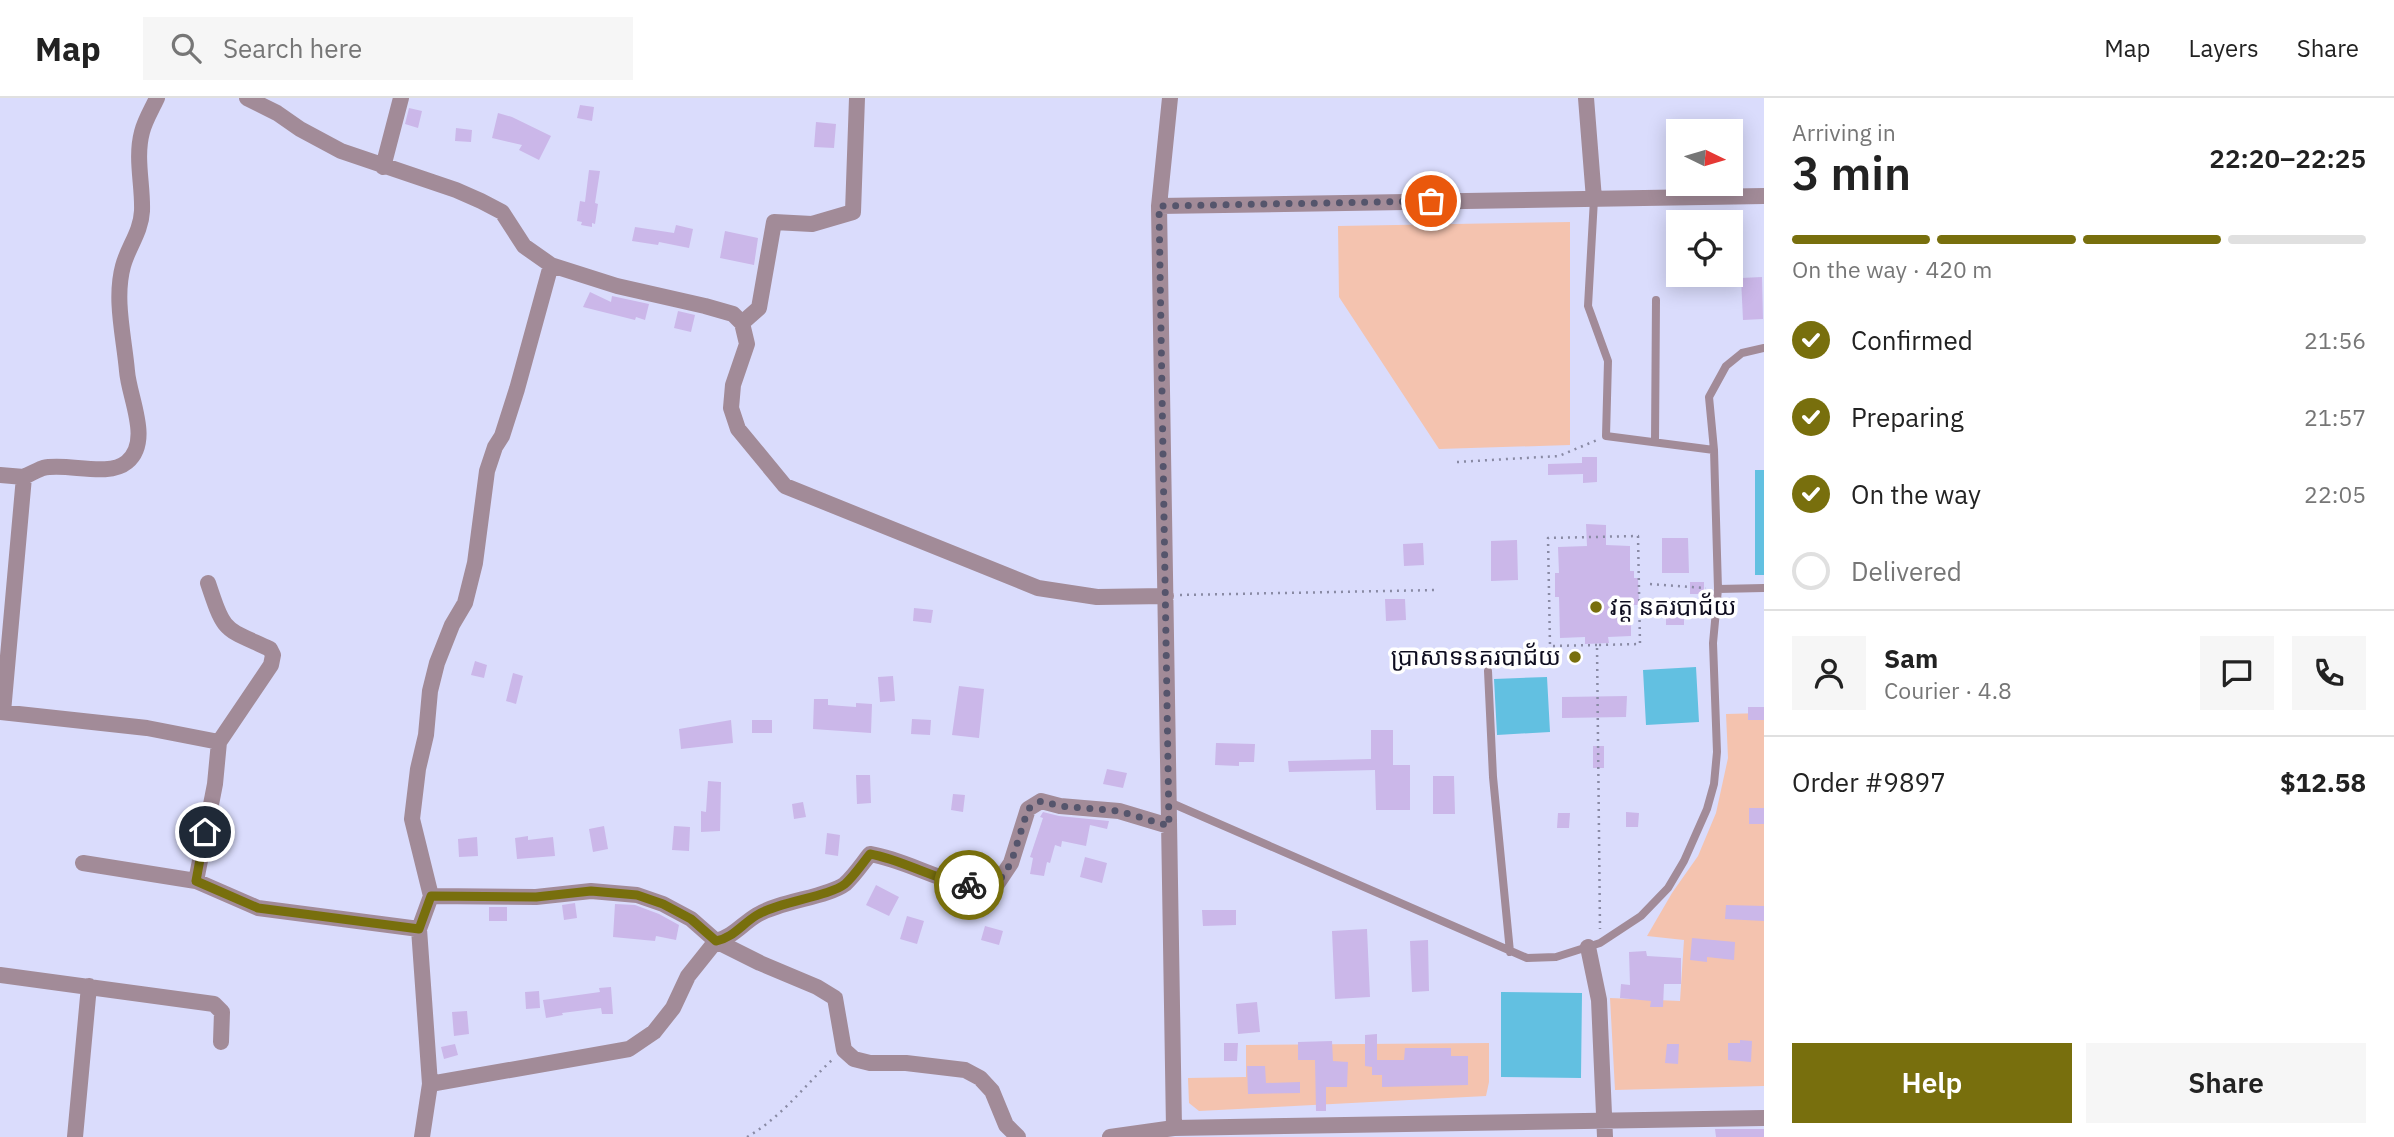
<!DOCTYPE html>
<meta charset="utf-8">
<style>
:root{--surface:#fff;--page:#f6f6f6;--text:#222;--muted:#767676;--line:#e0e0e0;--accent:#786f0d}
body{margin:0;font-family:"IBM Plex Sans","Noto Sans Khmer",sans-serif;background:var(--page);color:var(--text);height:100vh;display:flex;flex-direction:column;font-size:26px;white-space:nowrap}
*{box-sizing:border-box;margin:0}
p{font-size:23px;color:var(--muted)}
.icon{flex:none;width:38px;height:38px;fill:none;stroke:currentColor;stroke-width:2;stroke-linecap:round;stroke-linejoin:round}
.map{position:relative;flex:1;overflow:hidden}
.sheet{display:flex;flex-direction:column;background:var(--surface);width:630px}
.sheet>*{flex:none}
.needle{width:46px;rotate:95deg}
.fabs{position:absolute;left:1666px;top:21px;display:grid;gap:14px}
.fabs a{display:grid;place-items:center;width:77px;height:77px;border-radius:0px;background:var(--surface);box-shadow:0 4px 18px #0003;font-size:35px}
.pin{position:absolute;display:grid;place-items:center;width:60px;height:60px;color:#fff;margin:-30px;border:4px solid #fff;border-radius:50%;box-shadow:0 2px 7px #0007}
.courier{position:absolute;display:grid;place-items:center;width:70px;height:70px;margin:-35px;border:5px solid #786f0d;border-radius:50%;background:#fff;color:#222;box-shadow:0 2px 9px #0007}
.summary em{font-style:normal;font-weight:600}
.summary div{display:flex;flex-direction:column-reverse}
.summary{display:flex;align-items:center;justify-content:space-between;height:119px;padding:0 28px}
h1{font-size:46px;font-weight:600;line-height:52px}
.bar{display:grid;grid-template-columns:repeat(4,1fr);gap:10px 7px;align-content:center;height:84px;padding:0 28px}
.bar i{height:9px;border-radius:5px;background:var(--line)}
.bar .current{background:var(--accent)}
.bar p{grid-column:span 4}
.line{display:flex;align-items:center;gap:18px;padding:0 28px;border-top:2px solid var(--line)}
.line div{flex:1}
.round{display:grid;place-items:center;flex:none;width:74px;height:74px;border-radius:0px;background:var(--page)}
ol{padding:0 28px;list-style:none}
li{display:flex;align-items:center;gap:21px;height:77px}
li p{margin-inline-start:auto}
li .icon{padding:7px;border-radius:50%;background:var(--accent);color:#fff;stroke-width:4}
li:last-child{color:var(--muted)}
li i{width:38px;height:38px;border:4px solid var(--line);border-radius:50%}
.button{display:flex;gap:14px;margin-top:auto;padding:14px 28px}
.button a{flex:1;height:80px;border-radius:0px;background:var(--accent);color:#fff;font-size:28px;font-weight:600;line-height:80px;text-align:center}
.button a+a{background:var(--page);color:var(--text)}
header{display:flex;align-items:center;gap:42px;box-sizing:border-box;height:98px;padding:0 35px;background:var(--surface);border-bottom:2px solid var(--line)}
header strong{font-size:33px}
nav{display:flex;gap:38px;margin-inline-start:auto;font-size:24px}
.search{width:490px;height:63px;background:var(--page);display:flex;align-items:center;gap:18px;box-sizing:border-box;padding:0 24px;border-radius:0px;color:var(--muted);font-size:26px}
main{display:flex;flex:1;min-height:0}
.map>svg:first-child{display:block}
</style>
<header>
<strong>Map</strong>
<div class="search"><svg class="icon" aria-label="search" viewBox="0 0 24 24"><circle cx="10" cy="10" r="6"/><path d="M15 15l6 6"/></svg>Search here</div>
<nav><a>Map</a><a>Layers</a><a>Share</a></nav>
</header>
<main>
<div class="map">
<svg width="1764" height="1039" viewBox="0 0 1764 1039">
<rect width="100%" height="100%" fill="#dadcfc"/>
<path fill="#f4c3af" d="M1570,124V347L1439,351L1339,199L1338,128Z
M1764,615V988L1615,992L1610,900L1680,903L1684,842L1647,838L1672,795L1698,758L1716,715L1728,660L1726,616Z
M1489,945V984L1486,998L1199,1013L1189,1005L1188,980L1246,979V947Z"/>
<path fill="#62c0e1" d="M1755,372H1764V477H1755Z
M1696,569L1699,624L1646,627L1643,572Z
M1547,579L1550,634L1497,637L1494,581Z
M1501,894L1582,895L1581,980L1501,979Z"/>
<path fill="#cbb7e9" d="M580,7L594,9L592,23L577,20Z
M409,10L422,13L418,30L405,26Z
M498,15L512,19L551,38L539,62L519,52L522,47L492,40Z
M816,24L836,26L834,50L814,49Z
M456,30L472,32L471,44L455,43Z
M589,72L600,73L595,105L598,106L595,126L592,125V129L581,127L582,124L577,123L580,103L585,104Z
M676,127L693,131L689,150L659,144L658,147L632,143L635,129L674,135Z
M725,133L758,140L754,167L720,160Z
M1762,179L1763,221L1743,222L1741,180Z
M590,194L611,204L612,198L649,206L645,222L636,219L635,222L583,209Z
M678,213L695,217L691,234L674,230Z
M1582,359H1597V384L1583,385V376L1548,377V366L1582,365Z
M1586,426L1606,427V447L1630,448V473H1634V480H1638L1639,507H1631V538L1608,539L1609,545L1585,546V539L1560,540L1559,499H1555V475H1559L1558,449L1587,448Z
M1662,440H1688L1689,475H1662Z
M1517,442L1518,482L1491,483V443Z
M1423,445L1424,467L1404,468L1403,446Z
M1690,484H1704V496H1690Z
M1666,500L1684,501V527H1666Z
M1385,501H1405L1406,522L1386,523Z
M914,510L933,512L931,525L913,523Z
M475,563L487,567L484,580L471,577Z
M513,575L523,578L516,606L506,603Z
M893,578L895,603L880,604L878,579Z
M959,588L984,591L979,640L952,637Z
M1627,598L1626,619L1562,620V599Z
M814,601H828V607L856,609V605L872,606L871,635L813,631Z
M1748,609H1764V622H1748Z
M912,621L931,622L930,637L911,636Z
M731,622L733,645L681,651L679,631Z
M752,622H772V635H752Z
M1371,632H1393V667H1410V712H1376L1375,672L1289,674L1288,663L1371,661Z
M1216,645L1255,646L1254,664H1239V668L1215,667Z
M1593,648H1604V670H1593Z
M1107,671L1127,675L1123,690L1103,686Z
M856,677H870L871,705L857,706Z
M1433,678H1454L1455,716H1433Z
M708,683L721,684L720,733L701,734V713L706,714Z
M953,696L965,697L963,714L951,712Z
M803,704L806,719L794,721L792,706Z
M1749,710H1764V726H1749Z
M1043,714L1059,718L1109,723L1107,731L1090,727L1086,748L1062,743L1061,749L1055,747L1050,765L1047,764L1044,778L1030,776L1033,760L1030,759L1043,720L1040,719Z
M1626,714L1639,715L1638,729H1626Z
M1558,715H1570L1569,730H1557Z
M604,728L608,751L593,754L589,731Z
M674,728L690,729L689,753L672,752Z
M827,735L840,737L838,758L825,756Z
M528,738V742L553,739L555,758L517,761L515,740Z
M477,739L478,758L459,759L458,741Z
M1085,759L1107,765L1102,785L1080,779Z
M876,787L899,799L889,818L866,807Z
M952,794L961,796L969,798L963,797V806L951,805Z
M575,805L577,820L564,822L562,807Z
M615,806L635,807L659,816L679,827L676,842L656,838L655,843L613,839Z
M1726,807L1764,808V823L1725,821Z
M489,809H507V823H489Z
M1202,812H1236V827L1203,828Z
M907,818L924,823L917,846L900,841Z
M985,828L1003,833L999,847L981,842Z
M1367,831L1370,899L1335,901L1332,833Z
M1692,840L1735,844L1734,862L1707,859V864L1690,862Z
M1428,842L1429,893L1412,894L1410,843Z
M1646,853L1647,858L1681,860V886H1664L1663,909H1650L1651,903L1620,900L1621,886L1630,887L1629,854Z
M611,889L613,916H602L601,910L562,915L563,917L546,920L543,902L600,894L599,890Z
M539,893L540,910L526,911L525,894Z
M1257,904L1260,934L1238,936L1236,906Z
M467,913L469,936L454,938L452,914Z
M1377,936V962H1404L1405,950H1451V958H1468V987L1382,989V977H1372V969L1365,968V937Z
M1740,942L1752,943L1751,964L1728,962V945H1740Z
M1332,943L1333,963L1348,964L1347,989H1326V1013H1316L1315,962H1298V944Z
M1224,945H1238L1237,963H1224Z
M455,946L458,957L444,961L441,949Z
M1667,946H1679L1678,966L1665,965Z
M1247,968H1265L1266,985L1300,984V995L1248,996Z
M1715,1031H1764V1039H1716Z"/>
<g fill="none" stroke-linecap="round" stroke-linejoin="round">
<path stroke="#898aa4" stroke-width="2.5" stroke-dasharray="2 5" stroke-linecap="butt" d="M1457,364L1559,358L1597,342
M1650,486L1706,490
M1180,497L1438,492
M1597,547L1550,548L1548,440L1638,438L1640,546L1597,547L1600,831
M747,1039C782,1019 804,988 832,962"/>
<path stroke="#a28b98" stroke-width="8" d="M1594,101L1588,208L1608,263L1606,338L1714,352
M1655,344L1656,202
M1718,491L1764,490
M1488,573L1493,679L1510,854
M1169,704L1527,860L1556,859L1600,845L1641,818L1668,790L1684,763L1707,711L1714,686L1717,654L1713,545L1718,491L1714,352L1709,299L1726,268L1742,255L1764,250"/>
<path stroke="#a28b98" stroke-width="16" d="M247,0L277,15L300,31L341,53L456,92L481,103L502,114L524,148L551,167L617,188L705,208L733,216L742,225L747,246L733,287L731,310L738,331L785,388L1038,490L1097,499L1166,498
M1170,0L1159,108L1174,1030L1764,1020
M1586,0L1594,101
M383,69L401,0
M1159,108L1764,98
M742,225L759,210L774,124L812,126L853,114L857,0
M0,377L24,379L3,614
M24,379C30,376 37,372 43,370C66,364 108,380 127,364C152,343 129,300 127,273C124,239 114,201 123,168C128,149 141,134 142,113C143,87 135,60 142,34C145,22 152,11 157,0
M208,485C225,536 223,529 270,551L273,557L271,567L219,644
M0,614L147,630L219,644L215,686L196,783
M83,765L196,783L258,810L419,831
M431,798L536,799L591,793L637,797L663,806L691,821L716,843C733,839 742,826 757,817C780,803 828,799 845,786C854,778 862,766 870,756C913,763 950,792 995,789L1011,765L1028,711L1041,703L1060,708L1119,713L1169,728
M1588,849L1599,902L1605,1039
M0,877L214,906L222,914L221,944
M430,986L629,951L654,934L673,910L688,878L716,843L760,865L817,889L835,900L844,952L854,961L870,965H906L965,972L980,980L992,993L1006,1027L1018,1039
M75,1039L89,888
M422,1039L430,986L419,831L431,798L412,721L418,671L426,637L430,593L437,565L452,527L465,505L475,465L487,373L495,349L502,338L517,291L551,167
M1110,1039L1174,1030"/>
</g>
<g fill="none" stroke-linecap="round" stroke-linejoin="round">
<path stroke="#55556c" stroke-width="7" stroke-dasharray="0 12.6" d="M969,787L995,789L1011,765L1028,711L1041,703L1060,708L1119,713L1169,728L1159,108L1431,103"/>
<path stroke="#786f0d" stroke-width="9" d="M205,734L196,783L258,810L419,831L431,798L536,799L591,793L637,797L663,806L691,821L716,843C733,840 742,826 757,817C780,803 828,799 845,786C854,778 862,766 870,756C904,762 934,782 969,787"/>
</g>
<g fill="#786f0d" stroke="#fff" stroke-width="2.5">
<circle cx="1596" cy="509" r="7"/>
<circle cx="1575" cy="559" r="7"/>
</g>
<g text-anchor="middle" stroke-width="7" stroke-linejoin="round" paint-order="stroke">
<g font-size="24" fill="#0e0d1f" stroke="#fff" text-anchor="start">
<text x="1610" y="517">វត្ត នគរបាជ័យ</text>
<text x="1561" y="567" text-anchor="end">ប្រាសាទនគរបាជ័យ</text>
</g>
</g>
</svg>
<div class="fabs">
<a><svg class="needle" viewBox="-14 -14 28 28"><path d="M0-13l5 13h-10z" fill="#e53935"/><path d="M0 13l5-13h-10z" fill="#767676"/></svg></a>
<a><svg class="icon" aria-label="locate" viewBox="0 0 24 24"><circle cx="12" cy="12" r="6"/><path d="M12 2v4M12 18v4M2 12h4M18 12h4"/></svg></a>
</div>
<div class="pin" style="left:1431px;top:103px;background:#ea580c"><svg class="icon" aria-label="bag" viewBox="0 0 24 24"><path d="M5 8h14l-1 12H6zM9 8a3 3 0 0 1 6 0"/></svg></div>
<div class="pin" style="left:205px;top:734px;background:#1f2937"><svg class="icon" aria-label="home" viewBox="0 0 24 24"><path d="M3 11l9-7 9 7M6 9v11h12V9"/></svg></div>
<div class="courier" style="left:969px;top:787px"><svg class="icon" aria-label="bike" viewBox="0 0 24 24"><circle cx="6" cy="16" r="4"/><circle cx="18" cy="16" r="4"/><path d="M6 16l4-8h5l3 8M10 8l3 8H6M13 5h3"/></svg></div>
</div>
<section class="sheet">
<div class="summary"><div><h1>3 min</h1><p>Arriving in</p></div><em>22:20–22:25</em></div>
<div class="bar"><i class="current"></i><i class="current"></i><i class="current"></i><i></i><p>On the way · 420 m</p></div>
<ol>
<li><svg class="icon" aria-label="check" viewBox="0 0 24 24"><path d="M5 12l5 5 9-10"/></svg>Confirmed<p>21:56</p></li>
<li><svg class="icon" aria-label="check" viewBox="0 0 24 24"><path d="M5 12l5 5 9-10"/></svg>Preparing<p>21:57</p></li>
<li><svg class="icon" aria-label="check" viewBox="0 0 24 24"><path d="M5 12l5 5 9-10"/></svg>On the way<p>22:05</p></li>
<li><i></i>Delivered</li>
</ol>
<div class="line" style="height:126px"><a class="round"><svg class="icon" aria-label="person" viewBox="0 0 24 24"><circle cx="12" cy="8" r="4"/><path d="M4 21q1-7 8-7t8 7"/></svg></a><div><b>Sam</b><p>Courier · 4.8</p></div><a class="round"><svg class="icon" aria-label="chat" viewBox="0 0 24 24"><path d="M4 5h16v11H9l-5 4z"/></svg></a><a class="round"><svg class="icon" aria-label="phone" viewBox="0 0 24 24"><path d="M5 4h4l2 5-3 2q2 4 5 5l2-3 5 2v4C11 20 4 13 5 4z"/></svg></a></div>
<div class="line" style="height:91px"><div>Order #9897</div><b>$12.58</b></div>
<div class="button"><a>Help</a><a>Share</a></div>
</section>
</main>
